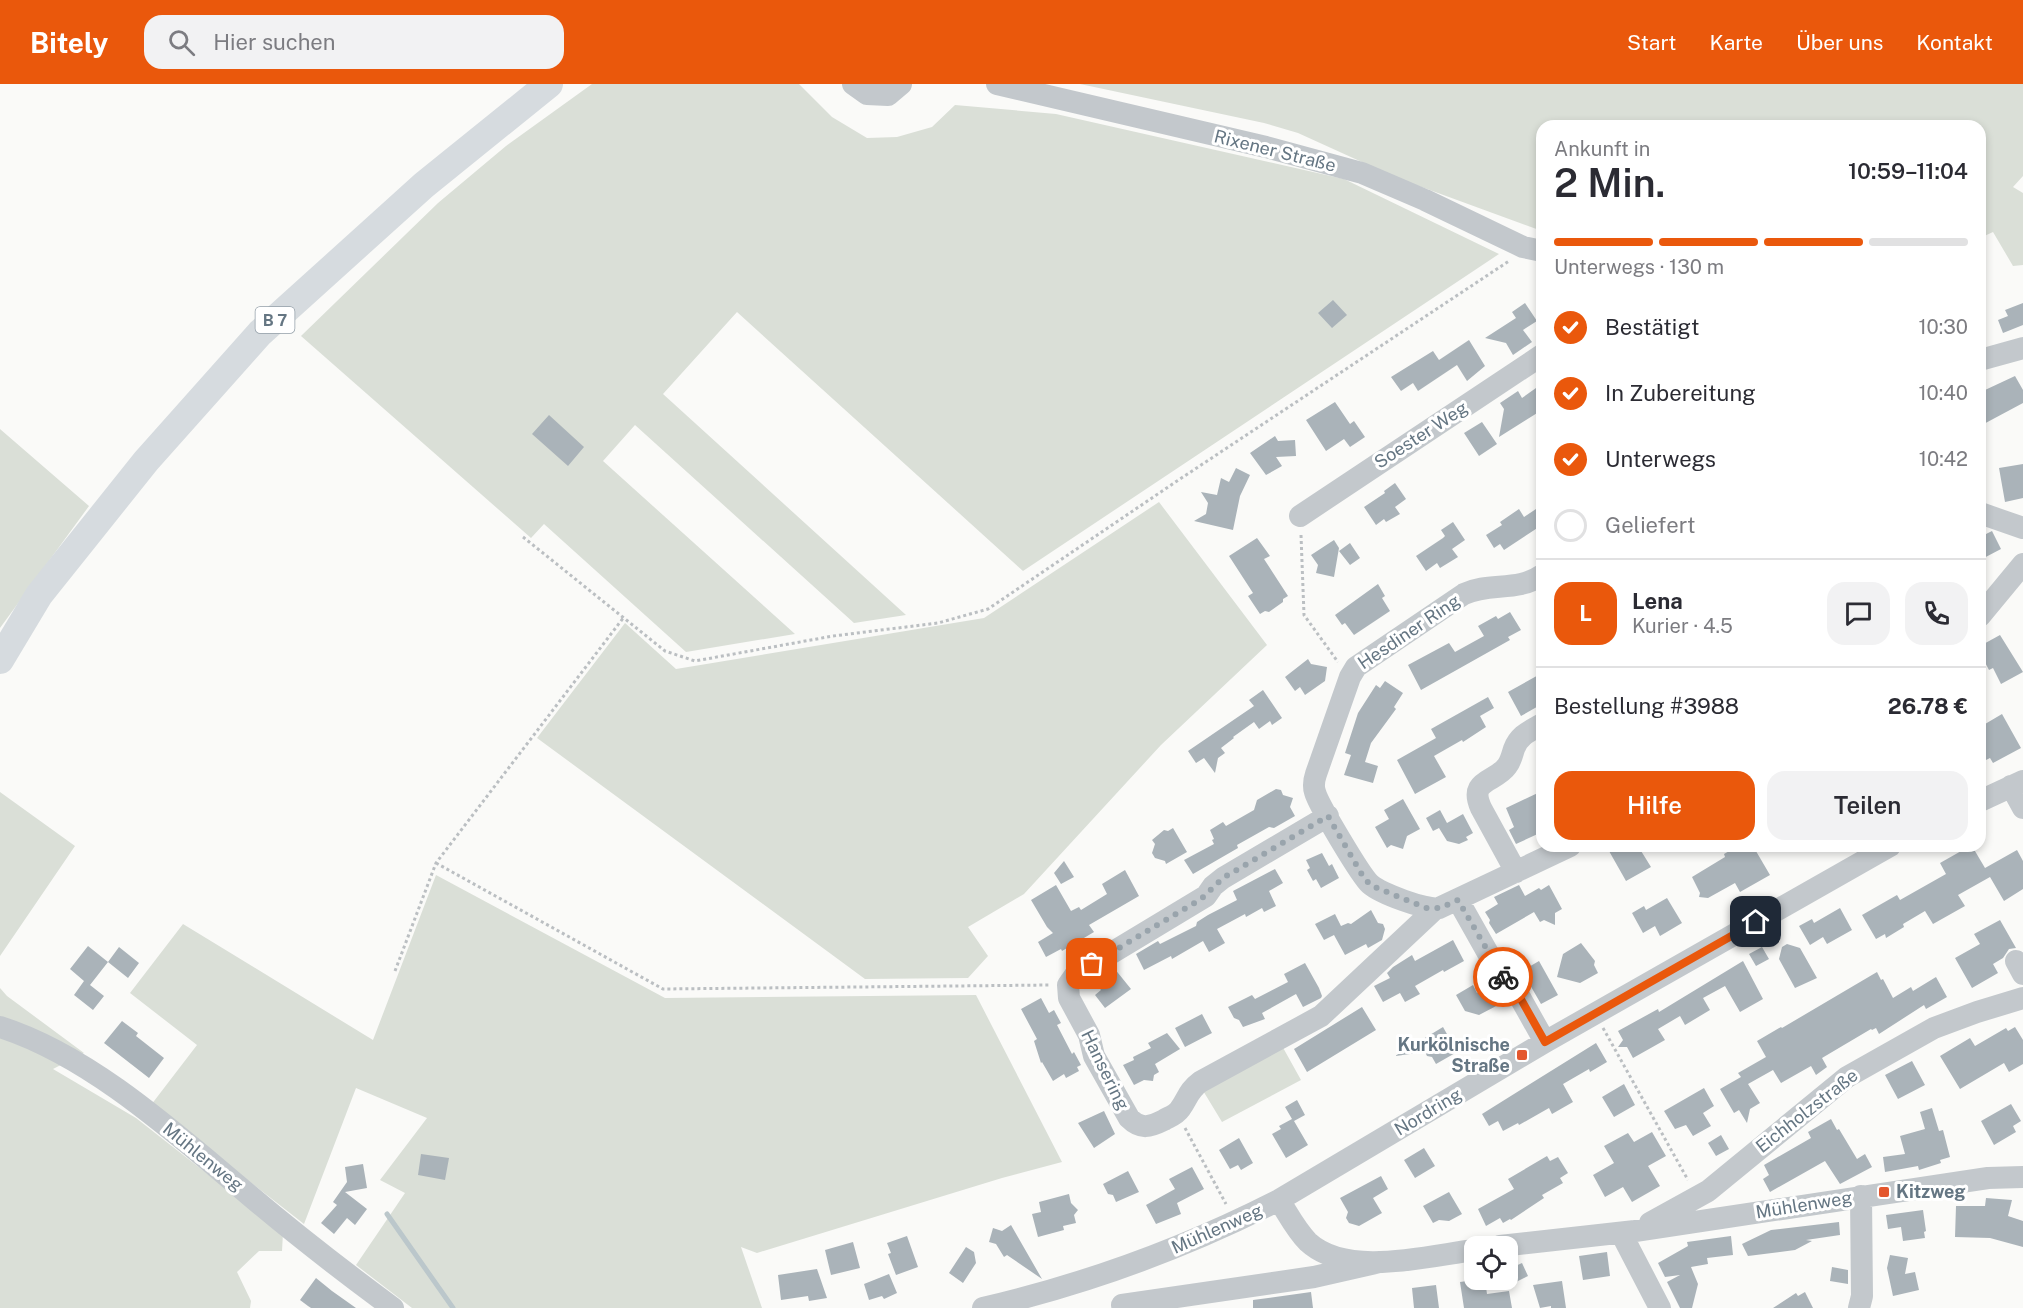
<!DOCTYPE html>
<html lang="de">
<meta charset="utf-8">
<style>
:root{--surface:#fff;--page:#f2f2f3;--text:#2b2b33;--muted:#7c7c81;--line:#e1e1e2;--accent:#ea580c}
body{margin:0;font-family:"Public Sans",sans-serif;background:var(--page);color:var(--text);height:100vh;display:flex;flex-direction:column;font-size:22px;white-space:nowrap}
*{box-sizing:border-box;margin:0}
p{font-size:20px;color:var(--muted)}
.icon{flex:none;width:33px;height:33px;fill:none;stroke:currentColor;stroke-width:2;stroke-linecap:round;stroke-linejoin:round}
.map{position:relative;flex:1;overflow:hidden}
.details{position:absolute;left:1536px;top:36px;width:450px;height:732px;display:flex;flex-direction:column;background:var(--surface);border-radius:18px;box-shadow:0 3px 9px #0003}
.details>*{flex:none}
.tools{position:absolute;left:1464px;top:1152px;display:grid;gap:12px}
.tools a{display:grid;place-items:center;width:54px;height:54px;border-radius:12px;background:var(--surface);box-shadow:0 3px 9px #0003;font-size:30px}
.pin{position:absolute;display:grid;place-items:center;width:51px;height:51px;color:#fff;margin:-26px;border-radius:12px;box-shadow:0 3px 9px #0006}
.courier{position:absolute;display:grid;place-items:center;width:60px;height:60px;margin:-30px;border:4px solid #ea580c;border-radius:50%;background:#fff;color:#222;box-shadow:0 2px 8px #0007}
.summary em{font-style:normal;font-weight:600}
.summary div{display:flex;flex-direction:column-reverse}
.summary{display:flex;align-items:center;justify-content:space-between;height:102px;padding:0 18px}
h1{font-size:39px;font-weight:600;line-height:45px}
.bar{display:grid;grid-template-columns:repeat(4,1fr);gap:9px 6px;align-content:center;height:72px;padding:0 18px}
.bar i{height:8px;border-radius:4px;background:var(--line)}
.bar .active{background:var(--accent)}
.bar p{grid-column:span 4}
.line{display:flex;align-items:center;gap:15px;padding:0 18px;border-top:2px solid var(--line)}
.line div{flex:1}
.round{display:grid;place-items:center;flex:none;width:63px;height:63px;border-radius:18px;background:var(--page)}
ol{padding:0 18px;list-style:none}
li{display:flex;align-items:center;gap:18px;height:66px}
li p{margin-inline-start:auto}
li .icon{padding:6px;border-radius:50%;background:var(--accent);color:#fff;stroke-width:4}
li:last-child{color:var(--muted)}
li i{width:33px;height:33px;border:3px solid var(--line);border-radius:50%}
.action{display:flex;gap:12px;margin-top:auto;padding:12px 18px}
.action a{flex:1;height:69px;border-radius:18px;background:var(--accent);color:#fff;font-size:24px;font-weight:600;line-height:69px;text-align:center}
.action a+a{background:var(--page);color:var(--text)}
header{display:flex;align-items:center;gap:36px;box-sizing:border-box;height:84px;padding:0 30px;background:var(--accent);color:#fff}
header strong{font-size:28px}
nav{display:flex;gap:33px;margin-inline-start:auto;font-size:21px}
.search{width:420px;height:54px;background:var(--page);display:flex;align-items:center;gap:15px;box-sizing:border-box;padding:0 21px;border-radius:18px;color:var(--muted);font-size:22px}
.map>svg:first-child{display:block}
</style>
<header>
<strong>Bitely</strong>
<div class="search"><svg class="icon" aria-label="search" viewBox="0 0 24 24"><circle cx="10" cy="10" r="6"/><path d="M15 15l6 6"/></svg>Hier suchen</div>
<nav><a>Start</a><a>Karte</a><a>Über uns</a><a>Kontakt</a></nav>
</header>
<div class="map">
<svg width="2023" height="1224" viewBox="0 0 2023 1224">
<rect width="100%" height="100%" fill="#fafaf8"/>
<path fill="#dadfd7" d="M592,0H799L832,33L867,54L897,53L932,43L955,21L1056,30L1344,95L1499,170L1023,487L737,228L663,310L906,531L854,539L635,341L603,377L795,550L686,568L544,440L531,454L301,252L438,119L506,62Z
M1080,0H2023V92L2013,103L2023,109V181L2013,182L1993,148L1980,154V42H1542V147L1397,94L1298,49L1264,39Z
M0,345L89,422L0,544Z
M1159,418L1267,561L1161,661L1024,810L968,843L988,872L968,894L865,895L537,654L625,539L676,585L984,534Z
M0,708L75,762L0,872Z
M436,791L665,914L976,911L1062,1078L1002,1094L757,1169L741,1163L762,1224H412L356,1181L405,1109L380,1096L427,1034L356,1004L304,1140L151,1021L197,961L130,909L183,840L373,956Z
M0,904L7,912L84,969L53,985L136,1034L283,1149L282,1167H259L237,1188L251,1217L250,1224H0Z
M1281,960L1301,996L1222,1038L1202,1005Z"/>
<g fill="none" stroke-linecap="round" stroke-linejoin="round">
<path stroke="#bbc7cb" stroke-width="5" d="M387,1130L453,1224"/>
</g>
<path fill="#aab3b9" d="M1333,216L1347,231L1332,244L1318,229Z
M1525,219L1537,237L1523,246L1532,258L1513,271L1506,259L1485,254L1516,234L1512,228Z
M2023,219V241L2003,249L1998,236L2008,232L2005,226Z
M1469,256L1485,282L1467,297L1457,281L1418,307L1413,299L1401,307L1391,293L1433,267L1439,276Z
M2015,292L2023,306V319L1980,342V312L1986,309L1985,306Z
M1536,304L1542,313V326L1499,353L1504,325L1500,319L1518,307L1522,314Z
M1335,318L1350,340L1354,337L1365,353L1350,363L1344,355L1326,367L1306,336Z
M549,331L584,363L568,382L532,350Z
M1482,338L1497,360L1479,372L1464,349Z
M1275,352L1278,357L1295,356L1296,372L1276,373L1282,382L1266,391L1250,369Z
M2023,380V414L2005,418L1999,384Z
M1236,384L1250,391L1240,412L1233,446L1194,437L1206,430L1208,419L1201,408L1217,411L1221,394L1229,398Z
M1395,399L1406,415L1395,423L1400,430L1386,438L1384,435L1376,441L1364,423L1385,409L1384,407Z
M1542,421V441L1504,466L1500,460L1494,464L1486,451L1502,441L1500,438L1519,425L1524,433Z
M1453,438L1465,456L1452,465L1458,473L1440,484L1437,479L1426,487L1416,472L1443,454L1445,452L1441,446Z
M1992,447L2001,465L1980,476V453Z
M1257,454L1270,472L1264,475L1288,512L1283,515V518L1269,528L1265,527L1260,530L1248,512L1253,509L1229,472Z
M1334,456L1339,464L1334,493L1316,489L1318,481L1311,471Z
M1350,459L1360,474L1350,481L1339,467Z
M1378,500L1385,512L1382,514L1390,527L1354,551L1345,539L1342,541L1335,531Z
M1510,528L1521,546L1508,553L1510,556L1421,606L1408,581L1449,559L1455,568L1484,552L1478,542L1496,532L1498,535Z
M2000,551L2023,588L2001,600L1993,584L1989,586L1980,569V562Z
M1308,575L1311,580L1327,583L1325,597L1305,611L1300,603L1295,607L1285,593Z
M1542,589V620L1521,632L1508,608Z
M1385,597L1403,609L1394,623L1396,625L1371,659L1365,678L1378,682L1373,699L1344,691L1351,671L1345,669L1358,629L1376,601L1380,604Z
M1263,606L1282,634L1272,641L1270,637L1259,645L1254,638L1233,653L1234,654L1221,664L1225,669L1218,674L1215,689L1204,674L1196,679L1188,667L1254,622L1249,616Z
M1488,613L1494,624L1480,632L1486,643L1463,658L1462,656L1434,672L1446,693L1415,710L1397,676L1436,654L1431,645Z
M2002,630L2021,664L1993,679L1990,674L1980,679V643Z
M1276,705L1281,706L1283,711L1293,714L1290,723L1295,732L1274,744L1269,743L1237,761L1238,764L1193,790L1184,776L1214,760L1212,756L1214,755L1210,746L1223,738L1226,742L1254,726L1257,716Z
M1542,707V748L1516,760L1509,746L1514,743L1506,724Z
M1403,715L1420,745L1407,752L1403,765L1391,761L1387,764L1375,743L1389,735L1384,726Z
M1440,726L1447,739L1463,730L1473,749L1466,753L1468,756L1459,760L1447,757L1439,744L1433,747L1426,734Z
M1173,744L1187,768L1166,780L1165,777L1155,774L1152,769L1155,760L1152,756L1164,746L1168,747Z
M1617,762H1638L1651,783L1626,797L1609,767Z
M1738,762H1753L1770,791L1740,808L1735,799L1708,814L1699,813L1700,809L1692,793L1725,773L1724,770Z
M1970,762H1972L1985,784L2017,766L2023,777V805L2004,817L1990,793L1958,811L1965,822L1933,840L1925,827L1903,840L1904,843L1886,854L1885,850L1876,855L1862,831L1897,811L1900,816L1946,790L1940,779Z
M1322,769L1329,782L1332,780L1339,794L1321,804L1316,795L1313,797L1307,786L1310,784L1306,776Z
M1064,777L1074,793L1061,800L1054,789Z
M1275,785L1283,799L1269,807L1276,822L1264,828L1262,824L1246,833L1245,830L1217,845L1225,859L1209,868L1203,857L1172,875L1171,872L1144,886L1136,870L1158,857L1160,860L1196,842L1197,838L1208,831L1237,816L1233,807Z
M1125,786L1139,812L1089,841L1094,848L1062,867L1061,865L1046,873L1038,858L1053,849L1047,843L1031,816L1056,801L1071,827L1079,823L1081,826L1107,810L1102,800Z
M1519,801L1525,812L1539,804L1541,806L1549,801L1562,825L1555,829V841L1544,836L1540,838L1534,828L1496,850L1489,839L1490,836L1485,828L1498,820L1494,813Z
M1667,814L1682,839L1660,852L1655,842L1643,849L1632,829L1644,822L1646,826Z
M1840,824L1852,846L1827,860L1823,853L1810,861L1799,842L1812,835L1814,839Z
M1371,826L1378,839L1383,840L1385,845L1382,856L1368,864L1366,860L1345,871L1334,851L1324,856L1315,840L1335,830L1341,842L1348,839L1351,840Z
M2000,836L2016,864L2009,865L2003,874L1993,880L1998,889L1972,904L1955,874L1980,860L1974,850Z
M1453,856L1464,877L1444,888L1443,886L1415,902L1420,910L1405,918L1400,909L1383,918L1374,902L1390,894L1387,889L1393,883L1412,871L1415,877Z
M1581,859L1595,877L1594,881L1598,889L1580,899L1557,893L1563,870Z
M1787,860L1800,864L1817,894L1795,904L1779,875L1782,863Z
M88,862L108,878L119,863L139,879L128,894L108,878L90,901L104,912L93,926L74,911L84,897L70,885Z
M1762,863L1769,875L1756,882L1749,870Z
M1539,877L1558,911L1541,920L1522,887Z
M1743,877L1763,915L1740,928L1725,902L1703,914L1710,926L1685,941L1680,932L1658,945L1665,956L1633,974L1627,963H1618L1623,956L1618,947L1658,925L1659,928Z
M1305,879L1319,904L1322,912L1321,914L1303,923L1296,910L1262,929L1265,935L1243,943L1239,936L1234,934L1228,923L1252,911L1255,915L1288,898L1284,890Z
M1114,884L1131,905L1105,924L1095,911L1101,906L1095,899Z
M1877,888L1881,896L1883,895L1893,914L1911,903L1913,907L1936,893L1947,913L1926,925L1924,921L1879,950L1876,944L1872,946L1871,945L1822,974L1827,983L1816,991L1811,982L1781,999L1773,986L1748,1000L1760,1019L1750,1025L1747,1039L1739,1026L1734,1029L1720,1005L1741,993L1738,989L1766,973L1757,957L1781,943L1782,944Z
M1473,901L1477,909L1490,902L1500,920L1479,931L1465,927L1456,911Z
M1041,914L1049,929L1054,926L1061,939L1057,941L1072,970L1074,968L1081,981L1077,983L1079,987L1066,994L1064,990L1053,997L1042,978L1041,979L1034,957L1037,955L1021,925Z
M1362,923L1376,946L1307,988L1294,965Z
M1202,930L1212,949L1185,963L1175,944Z
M122,937L138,949L136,952L164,974L149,994L104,959Z
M1443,943L1457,968L1436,980L1432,973L1427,972L1425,968L1395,972Z
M2015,943L2023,956V980L2009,988L2004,979L1960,1005L1940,972L1970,954L1975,962L2006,944L2008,947Z
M1167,949L1180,965L1155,980L1159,988L1154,991L1153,997L1144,996L1134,1001L1123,981L1134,976L1133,973L1151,964L1148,959Z
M1596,959L1607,978L1590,988L1589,985L1563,1000L1573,1018L1552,1030L1549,1024L1519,1041L1518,1039L1503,1047L1498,1037L1489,1042L1482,1030Z
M1912,977L1925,1001L1898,1015L1885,991Z
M1624,1000L1635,1021L1614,1033L1602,1013Z
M1704,1004L1714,1022L1703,1029L1711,1042L1693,1052L1686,1041L1675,1045L1664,1027Z
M1297,1016L1305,1031L1294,1037L1308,1061L1286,1074L1272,1050L1281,1045L1279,1042L1292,1035L1285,1023Z
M2011,1020L2021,1037L2013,1042L2016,1048L1994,1061L1981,1037Z
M1932,1024L1939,1047L1943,1046L1950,1073L1940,1076L1941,1079L1919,1086L1918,1082L1885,1088L1883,1073L1905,1070L1900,1052L1925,1045L1920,1028Z
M1104,1027L1115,1050L1094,1064L1078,1039Z
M1831,1035L1837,1046L1839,1045L1857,1075L1865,1070L1872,1083L1840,1100L1825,1077L1770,1108L1763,1095L1769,1091L1764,1081L1811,1054L1808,1048Z
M1652,1048L1666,1072L1648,1082L1660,1102L1632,1118L1623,1103L1605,1113L1593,1091L1614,1079L1604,1062L1628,1049L1634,1058Z
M1721,1051L1729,1065L1716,1072L1708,1059Z
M1239,1054L1253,1079L1241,1086L1238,1081L1230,1085L1219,1066Z
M1424,1064L1435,1082L1415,1094L1404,1076Z
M421,1070L449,1074L445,1096L418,1091Z
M1547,1072L1550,1077L1558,1073L1568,1089L1560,1094L1563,1099L1542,1111L1544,1114L1511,1136L1510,1135L1503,1139L1500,1134L1486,1142L1478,1125L1514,1105L1508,1095Z
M363,1080L367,1104L345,1108L367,1125L355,1141L347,1134L334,1150L321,1139L337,1121L333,1118L347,1098L345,1083Z
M1192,1083L1204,1105L1177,1119L1181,1130L1156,1140L1146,1121L1175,1105L1169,1095Z
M1128,1087L1139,1108L1116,1118L1113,1111L1108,1110L1103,1100Z
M1381,1092L1388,1105L1373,1114L1382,1129L1359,1142L1349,1139L1346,1134L1348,1128L1340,1114Z
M1449,1108L1462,1130L1449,1137L1439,1136L1433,1139L1423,1122Z
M1069,1110L1071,1119L1078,1126L1074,1131L1076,1139L1063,1142L1064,1146L1038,1153L1032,1130L1041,1128L1039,1118Z
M1986,1114L2012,1116L2008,1132L2023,1137V1163L1990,1154L1955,1153L1956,1122H1985Z
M1923,1126L1926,1147L1924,1148L1925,1154L1903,1157L1901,1143L1888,1145L1886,1131Z
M1839,1138L1840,1151L1806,1156L1812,1157L1795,1166L1748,1172L1742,1160L1771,1146Z
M1011,1141L1042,1195L1007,1171L1004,1173L996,1160L989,1158L993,1144L1002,1147Z
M907,1152L918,1183L896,1191L888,1170L891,1169L887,1159Z
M1731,1152L1733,1171L1707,1174L1708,1180L1691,1183L1698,1200L1692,1224H1680L1667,1198L1680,1191L1665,1193L1658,1179L1688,1162L1687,1158Z
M853,1158L860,1184L831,1191L825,1166Z
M966,1163L974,1168L976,1179L963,1199L949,1189Z
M1607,1168L1610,1192L1583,1196L1579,1172Z
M1890,1171L1908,1174L1905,1190L1915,1188L1919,1206L1893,1212L1887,1184Z
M1522,1179L1528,1192L1516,1198L1511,1190V1184Z
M1832,1183L1848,1186V1200L1830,1197Z
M817,1185L827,1214L809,1217L808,1212L781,1216L778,1191Z
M889,1190L897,1209L884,1215L882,1212L869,1216L864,1200Z
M316,1194L332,1207L356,1224H311L308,1222L300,1216Z
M1474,1196H1485L1487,1210L1509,1207L1512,1224H1464L1460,1198Z
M1562,1197L1566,1224H1551V1222L1540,1224L1533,1201Z
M1436,1201L1439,1224H1414L1412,1204Z
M1311,1208L1313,1224H1253V1216Z
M1805,1208L1813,1224H1773L1796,1209L1798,1212Z"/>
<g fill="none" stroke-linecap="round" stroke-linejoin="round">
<path stroke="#bbbfc2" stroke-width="3" stroke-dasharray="3 3" stroke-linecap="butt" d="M1301,451L1304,531L1338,578
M523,453L665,567L695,577L833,552L938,539L988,525L1177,397L1509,177
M436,779L663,905L1050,901
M395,887L436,779L624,533
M1603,944L1688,1096
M1185,1044L1226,1120"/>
<path stroke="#c3c8cc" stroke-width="22" d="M853,0L867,10L888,11L901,0
M997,0L1266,63L1362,89L1425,116L1523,163L1542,167
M1980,276L2023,264
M1980,429L2023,444
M1300,432L1542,271
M1542,491C1518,508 1489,498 1464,510L1356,583L1350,593L1316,690C1314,696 1313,702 1315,708C1318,720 1361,792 1370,800C1380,809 1427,827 1439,824L1570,762
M1980,532L2023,480
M2011,702L2023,724
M1980,717L2023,697
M1328,732L1223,794L1213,802L1206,812L1075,891L1068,901L1069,914L1089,951L1094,972L1129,1034C1141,1046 1150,1043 1164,1036C1169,1033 1176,1031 1180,1025C1188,1014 1188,1007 1200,998L1321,932L1435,825
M1516,788L1481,724C1468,695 1495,699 1507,682C1511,677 1512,671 1514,665C1519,651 1530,647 1542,640
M1458,816L1498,887L1513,901L1545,958
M2016,877L2023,890
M0,943C91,972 176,1050 249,1111C295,1150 344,1188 393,1224
M1279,1116C1288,1130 1296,1146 1308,1158C1347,1194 1427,1172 1474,1166
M1650,1139L1708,1107L1847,993L1934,944L1977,928L2023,914
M1621,1149L1660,1224
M1500,1162L1635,1147L1988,1094L2023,1093
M1122,1221L1314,1193L1380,1178
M983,1224C1086,1200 1185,1164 1279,1116L1545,958L1890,762
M1859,1224L1862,1212L1861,1112"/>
<path stroke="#d6dbdf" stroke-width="28" d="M0,576L39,511L146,377L260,249L424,101L549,0"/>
</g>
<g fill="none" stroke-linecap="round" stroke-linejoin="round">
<path stroke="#99a4ac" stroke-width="6" stroke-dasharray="0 10.8" d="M1092,880L1201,815L1223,794L1328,732L1361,789L1370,801L1426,824H1440L1458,816L1503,893"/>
<path stroke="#ea580c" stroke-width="8" d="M1503,893L1513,901L1545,958L1756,838"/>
</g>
<g fill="#e4572e" stroke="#fff" stroke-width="2">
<rect x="1516" y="965" width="12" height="12" rx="3"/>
<rect x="1878" y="1102" width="12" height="12" rx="3"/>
</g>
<g text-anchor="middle" stroke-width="6" stroke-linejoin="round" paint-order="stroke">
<rect fill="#fff" stroke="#939fa8" stroke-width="1.5" x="255.5" y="223" width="39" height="26" rx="4.5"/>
<g font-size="16" font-weight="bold" fill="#657683">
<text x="275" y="242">B 7</text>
</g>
<g font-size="18" fill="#657683" stroke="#fff">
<text transform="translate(1275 67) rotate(14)" y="6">Rixener Straße</text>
<text transform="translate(1421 351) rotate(-33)" y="6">Soester Weg</text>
<text transform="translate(1409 548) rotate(-34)" y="6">Hesdiner Ring</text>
<text transform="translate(1105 986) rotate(64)" y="6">Hansering</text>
<text transform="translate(1807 1027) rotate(-38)" y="6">Eichholzstraße</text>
<text transform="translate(1428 1028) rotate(-31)" y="6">Nordring</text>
<text transform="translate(203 1073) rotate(39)" y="6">Mühlenweg</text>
<text transform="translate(1804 1121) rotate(-9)" y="6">Mühlenweg</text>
<text transform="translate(1217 1145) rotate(-24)" y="6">Mühlenweg</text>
</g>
<g font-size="18" font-weight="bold" fill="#657683" stroke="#fff" text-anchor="end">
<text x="1510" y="967">Kurkölnische<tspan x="1510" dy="21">Straße</tspan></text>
<text x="1896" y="1114" text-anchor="start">Kitzweg</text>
</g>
</g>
</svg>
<div class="tools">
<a><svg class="icon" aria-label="locate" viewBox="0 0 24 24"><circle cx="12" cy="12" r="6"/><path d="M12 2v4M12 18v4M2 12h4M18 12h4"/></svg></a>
</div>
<div class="pin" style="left:1092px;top:880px;background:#ea580c"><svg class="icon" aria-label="bag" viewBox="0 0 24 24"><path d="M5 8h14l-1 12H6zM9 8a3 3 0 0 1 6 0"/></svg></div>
<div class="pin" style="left:1756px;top:838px;background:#1f2937"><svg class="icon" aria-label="home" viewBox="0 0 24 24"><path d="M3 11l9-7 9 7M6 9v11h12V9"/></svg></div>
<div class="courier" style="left:1503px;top:893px"><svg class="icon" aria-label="bike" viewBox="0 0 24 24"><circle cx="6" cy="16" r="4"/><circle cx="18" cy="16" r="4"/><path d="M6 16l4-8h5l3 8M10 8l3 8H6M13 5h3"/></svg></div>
<section class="details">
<div class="summary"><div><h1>2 Min.</h1><p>Ankunft in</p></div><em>10:59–11:04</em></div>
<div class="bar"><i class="active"></i><i class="active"></i><i class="active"></i><i></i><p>Unterwegs · 130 m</p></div>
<ol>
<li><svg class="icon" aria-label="check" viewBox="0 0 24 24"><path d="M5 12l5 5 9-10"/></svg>Bestätigt<p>10:30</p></li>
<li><svg class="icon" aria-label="check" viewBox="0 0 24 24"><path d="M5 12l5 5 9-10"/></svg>In Zubereitung<p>10:40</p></li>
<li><svg class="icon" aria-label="check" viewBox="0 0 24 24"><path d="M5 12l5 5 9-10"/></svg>Unterwegs<p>10:42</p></li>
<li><i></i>Geliefert</li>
</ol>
<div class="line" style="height:108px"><b class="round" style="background:var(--accent);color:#fff">L</b><div><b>Lena</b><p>Kurier · 4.5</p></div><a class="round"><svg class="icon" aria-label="chat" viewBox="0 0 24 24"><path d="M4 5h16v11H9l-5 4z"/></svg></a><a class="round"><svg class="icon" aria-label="phone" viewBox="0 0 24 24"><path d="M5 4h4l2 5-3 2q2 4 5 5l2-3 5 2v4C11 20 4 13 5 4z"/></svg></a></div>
<div class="line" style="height:78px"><div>Bestellung #3988</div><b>26.78 €</b></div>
<div class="action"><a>Hilfe</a><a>Teilen</a></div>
</section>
</div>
